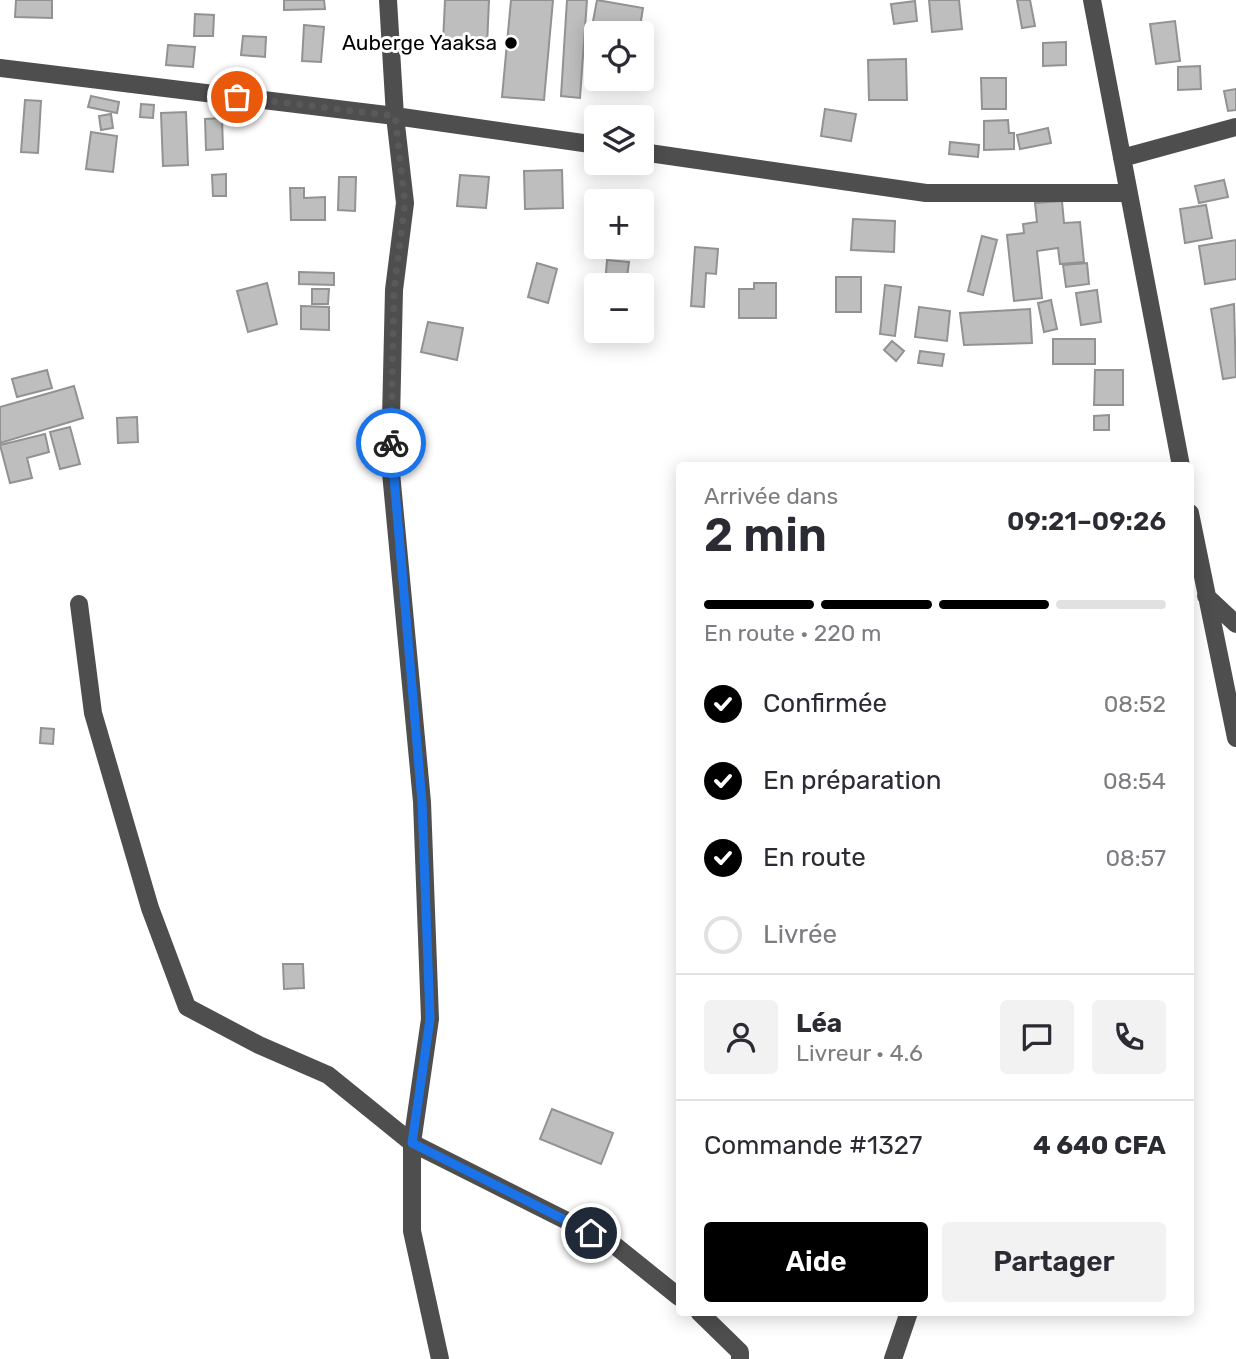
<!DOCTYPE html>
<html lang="fr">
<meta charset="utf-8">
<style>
:root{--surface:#fff;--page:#f2f2f3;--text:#2b2b33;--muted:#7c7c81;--line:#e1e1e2;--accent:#000}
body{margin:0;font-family:Rubik,sans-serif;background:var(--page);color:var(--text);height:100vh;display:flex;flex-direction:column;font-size:26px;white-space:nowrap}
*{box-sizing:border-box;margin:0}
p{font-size:23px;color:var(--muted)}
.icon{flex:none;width:38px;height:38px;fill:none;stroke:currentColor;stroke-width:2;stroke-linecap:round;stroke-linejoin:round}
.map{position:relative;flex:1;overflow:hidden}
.sheet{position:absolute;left:676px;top:462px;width:518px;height:854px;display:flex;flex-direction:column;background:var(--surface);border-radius:7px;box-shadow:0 4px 18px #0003}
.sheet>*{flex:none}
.controls{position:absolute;left:584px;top:21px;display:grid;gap:14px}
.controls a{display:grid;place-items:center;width:70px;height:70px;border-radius:7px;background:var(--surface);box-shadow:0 4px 18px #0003;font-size:35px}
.pin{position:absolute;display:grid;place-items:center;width:60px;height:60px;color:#fff;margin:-30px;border:4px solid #fff;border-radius:50%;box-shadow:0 2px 7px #0007}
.courier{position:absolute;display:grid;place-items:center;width:70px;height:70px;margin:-35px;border:5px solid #1a73e8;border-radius:50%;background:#fff;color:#222;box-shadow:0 2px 9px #0007}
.summary em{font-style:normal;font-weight:600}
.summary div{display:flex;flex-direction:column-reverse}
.summary{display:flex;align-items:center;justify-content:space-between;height:119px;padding:0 28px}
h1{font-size:46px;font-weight:600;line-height:52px}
.bar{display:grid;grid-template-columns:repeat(4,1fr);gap:10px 7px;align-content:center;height:84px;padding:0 28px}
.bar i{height:9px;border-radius:5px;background:var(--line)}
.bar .active{background:var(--accent)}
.bar p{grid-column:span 4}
.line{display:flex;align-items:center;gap:18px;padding:0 28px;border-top:2px solid var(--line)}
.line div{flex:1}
.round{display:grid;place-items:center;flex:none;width:74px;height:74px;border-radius:7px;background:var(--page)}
ol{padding:0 28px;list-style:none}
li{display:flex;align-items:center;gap:21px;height:77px}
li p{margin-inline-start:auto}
li .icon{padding:7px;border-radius:50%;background:var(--accent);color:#fff;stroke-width:4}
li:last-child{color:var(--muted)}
li i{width:38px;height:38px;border:4px solid var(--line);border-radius:50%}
.cta{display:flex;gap:14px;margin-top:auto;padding:14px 28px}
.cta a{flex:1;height:80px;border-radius:7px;background:var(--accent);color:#fff;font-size:28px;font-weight:600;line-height:80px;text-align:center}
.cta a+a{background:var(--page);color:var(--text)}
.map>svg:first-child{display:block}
</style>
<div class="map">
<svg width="1236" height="1359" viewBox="0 0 1236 1359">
<rect width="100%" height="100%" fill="#fff"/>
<path fill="#bebebe" stroke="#929292" stroke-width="2" d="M16,0H52V18L15,17Z
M284,0H324L325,9L284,10Z
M445,0H489L487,46L443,43Z
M511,0H553L544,100L502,97Z
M567,0H587L580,98L561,96Z
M597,0L643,8L639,33L591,32Z
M929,0H959L962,29L932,32Z
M1017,0H1030L1035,26L1022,28Z
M915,1L917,21L894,24L891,4Z
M195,14L214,15L213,36H194Z
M1175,21L1180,61L1156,64L1150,24Z
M304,25L324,27L321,62L302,61Z
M243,36L266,37L265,57L241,55Z
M1066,42V65L1043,66V43Z
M168,45L195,47L193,67L166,65Z
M906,59L907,100H869L868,60Z
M1200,66L1201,89L1178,90V67Z
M981,78H1006V109H982Z
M1236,89V110L1228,111L1224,91Z
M91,96L119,102L117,113L88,107Z
M25,100L41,101L38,153L21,152Z
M141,104L154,105L153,118L140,117Z
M825,109L856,114L851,141L821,136Z
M186,112L188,165L163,166L161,113Z
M111,114L113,128L101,130L99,116Z
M222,118L223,149L206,150L205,119Z
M1008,120L1009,133H1014V149L984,150V121Z
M1048,128L1051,143L1020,149L1017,135Z
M91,132L117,136L113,172L86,169Z
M950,142L979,145L978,157L949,154Z
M562,170L563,208L525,209L524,171Z
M226,174V196H213L212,175Z
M460,175L489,177L486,208L457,206Z
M339,177H356L355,211L338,210Z
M1224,180L1228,197L1199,203L1195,186Z
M290,188H304V198L325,197V220H291Z
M1062,201L1064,223L1080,222L1084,262L1060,264L1058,248L1037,251L1042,298L1014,301L1007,235L1024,233L1023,224L1037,222L1035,203Z
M1206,205L1212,238L1185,243L1180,209Z
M853,219L895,221L894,252L851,250Z
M982,236L997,240L983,295L968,291Z
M1236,240V279L1205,284L1199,246Z
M695,247L718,249L716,274L706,273L704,307L691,306Z
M607,260L629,262L626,285H605Z
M537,263L557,269L548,303L528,297Z
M1087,263L1089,284L1066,287L1063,265Z
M299,272L334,273V285L299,284Z
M836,277H861V312H836Z
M267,283L277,324L248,332L237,291Z
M754,283H776V318H739V289H754Z
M885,285L901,287L895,336L880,334Z
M312,289H329L328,304H312Z
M1097,290L1101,322L1081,325L1076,293Z
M1051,300L1057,329L1044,332L1038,303Z
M1234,304L1236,377L1223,379L1211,309Z
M301,306L329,307V330L301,329Z
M919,307L950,311L947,341L915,337Z
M1030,309L1032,343L964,345L960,313Z
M428,322L463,328L457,360L421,352Z
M1053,339H1095V364H1053Z
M892,341L904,351L896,361L884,350Z
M920,351L944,354L942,366L918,363Z
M47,370L52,388L17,397L12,379Z
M1095,370H1123V405H1094Z
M74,386L83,418L0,443V407Z
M1109,415V430H1094V416Z
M137,417L138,442L118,443L117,418Z
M70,427L80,464L60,469L50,432Z
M45,434L49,452L27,458L32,478L10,483L0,445Z
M41,728L54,729L53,744L40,743Z
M283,964H303L304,988L284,989Z
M552,1109L613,1133L601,1164L540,1139Z"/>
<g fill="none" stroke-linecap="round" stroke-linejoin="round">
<path stroke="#4e4e4e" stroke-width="18" d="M388,0L395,116L405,203L394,290L390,462L422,802L430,1019L412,1143V1231L440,1359
M1092,0L1181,466
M0,68L395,116L597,145
M642,152L926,193H1128
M1122,158L1236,127
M1190,513L1236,738
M1206,596L1236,624
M79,604L93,713L150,908L187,1007L259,1045L328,1075L412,1143L613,1244L679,1297
M699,1312L740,1352V1359
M893,1359L909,1312"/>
</g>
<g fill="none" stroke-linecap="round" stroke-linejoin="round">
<path stroke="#595959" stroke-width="7" stroke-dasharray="0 12.6" d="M237,97L395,116L405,203L394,290L391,443"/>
<path stroke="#1a73e8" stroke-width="9" d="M391,443L422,802L430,1019L412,1143L591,1233"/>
</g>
<circle fill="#000" stroke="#fff" stroke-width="2.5" cx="511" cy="43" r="7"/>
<g text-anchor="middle" stroke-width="6" stroke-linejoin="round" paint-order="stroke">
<g font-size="21" fill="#000" stroke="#fff" text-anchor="end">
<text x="497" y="50">Auberge Yaaksa</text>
</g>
</g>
</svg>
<div class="controls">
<a><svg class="icon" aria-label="locate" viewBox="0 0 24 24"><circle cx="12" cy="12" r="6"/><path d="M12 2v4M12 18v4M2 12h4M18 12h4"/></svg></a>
<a><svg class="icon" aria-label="layers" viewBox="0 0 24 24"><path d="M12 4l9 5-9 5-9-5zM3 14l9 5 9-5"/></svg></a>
<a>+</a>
<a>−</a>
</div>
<div class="pin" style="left:237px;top:97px;background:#ea580c"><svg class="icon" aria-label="bag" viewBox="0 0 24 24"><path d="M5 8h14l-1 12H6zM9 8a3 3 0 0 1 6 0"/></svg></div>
<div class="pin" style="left:591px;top:1233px;background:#1f2937"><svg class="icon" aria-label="home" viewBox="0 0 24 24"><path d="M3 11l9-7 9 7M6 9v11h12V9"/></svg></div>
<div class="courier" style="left:391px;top:443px"><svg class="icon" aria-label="bike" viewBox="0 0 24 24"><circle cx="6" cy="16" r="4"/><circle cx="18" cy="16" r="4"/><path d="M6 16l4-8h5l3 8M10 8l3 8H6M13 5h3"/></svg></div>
<section class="sheet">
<div class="summary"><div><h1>2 min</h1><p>Arrivée dans</p></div><em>09:21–09:26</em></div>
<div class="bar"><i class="active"></i><i class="active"></i><i class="active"></i><i></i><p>En route · 220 m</p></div>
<ol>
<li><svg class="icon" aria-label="check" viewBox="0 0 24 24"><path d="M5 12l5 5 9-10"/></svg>Confirmée<p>08:52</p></li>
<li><svg class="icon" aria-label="check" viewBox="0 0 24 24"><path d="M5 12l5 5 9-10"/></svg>En préparation<p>08:54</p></li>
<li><svg class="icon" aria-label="check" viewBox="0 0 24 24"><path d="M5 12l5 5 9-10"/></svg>En route<p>08:57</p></li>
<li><i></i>Livrée</li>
</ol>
<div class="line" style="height:126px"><a class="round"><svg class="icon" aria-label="person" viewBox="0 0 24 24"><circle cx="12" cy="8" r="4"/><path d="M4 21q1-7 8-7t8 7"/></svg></a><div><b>Léa</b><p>Livreur · 4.6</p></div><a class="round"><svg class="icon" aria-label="chat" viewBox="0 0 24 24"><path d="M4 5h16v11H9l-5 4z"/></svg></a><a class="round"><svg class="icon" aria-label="phone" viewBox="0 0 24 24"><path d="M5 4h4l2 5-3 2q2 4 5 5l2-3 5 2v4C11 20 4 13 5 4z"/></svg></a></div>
<div class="line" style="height:91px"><div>Commande #1327</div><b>4 640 CFA</b></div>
<div class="cta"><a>Aide</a><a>Partager</a></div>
</section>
</div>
